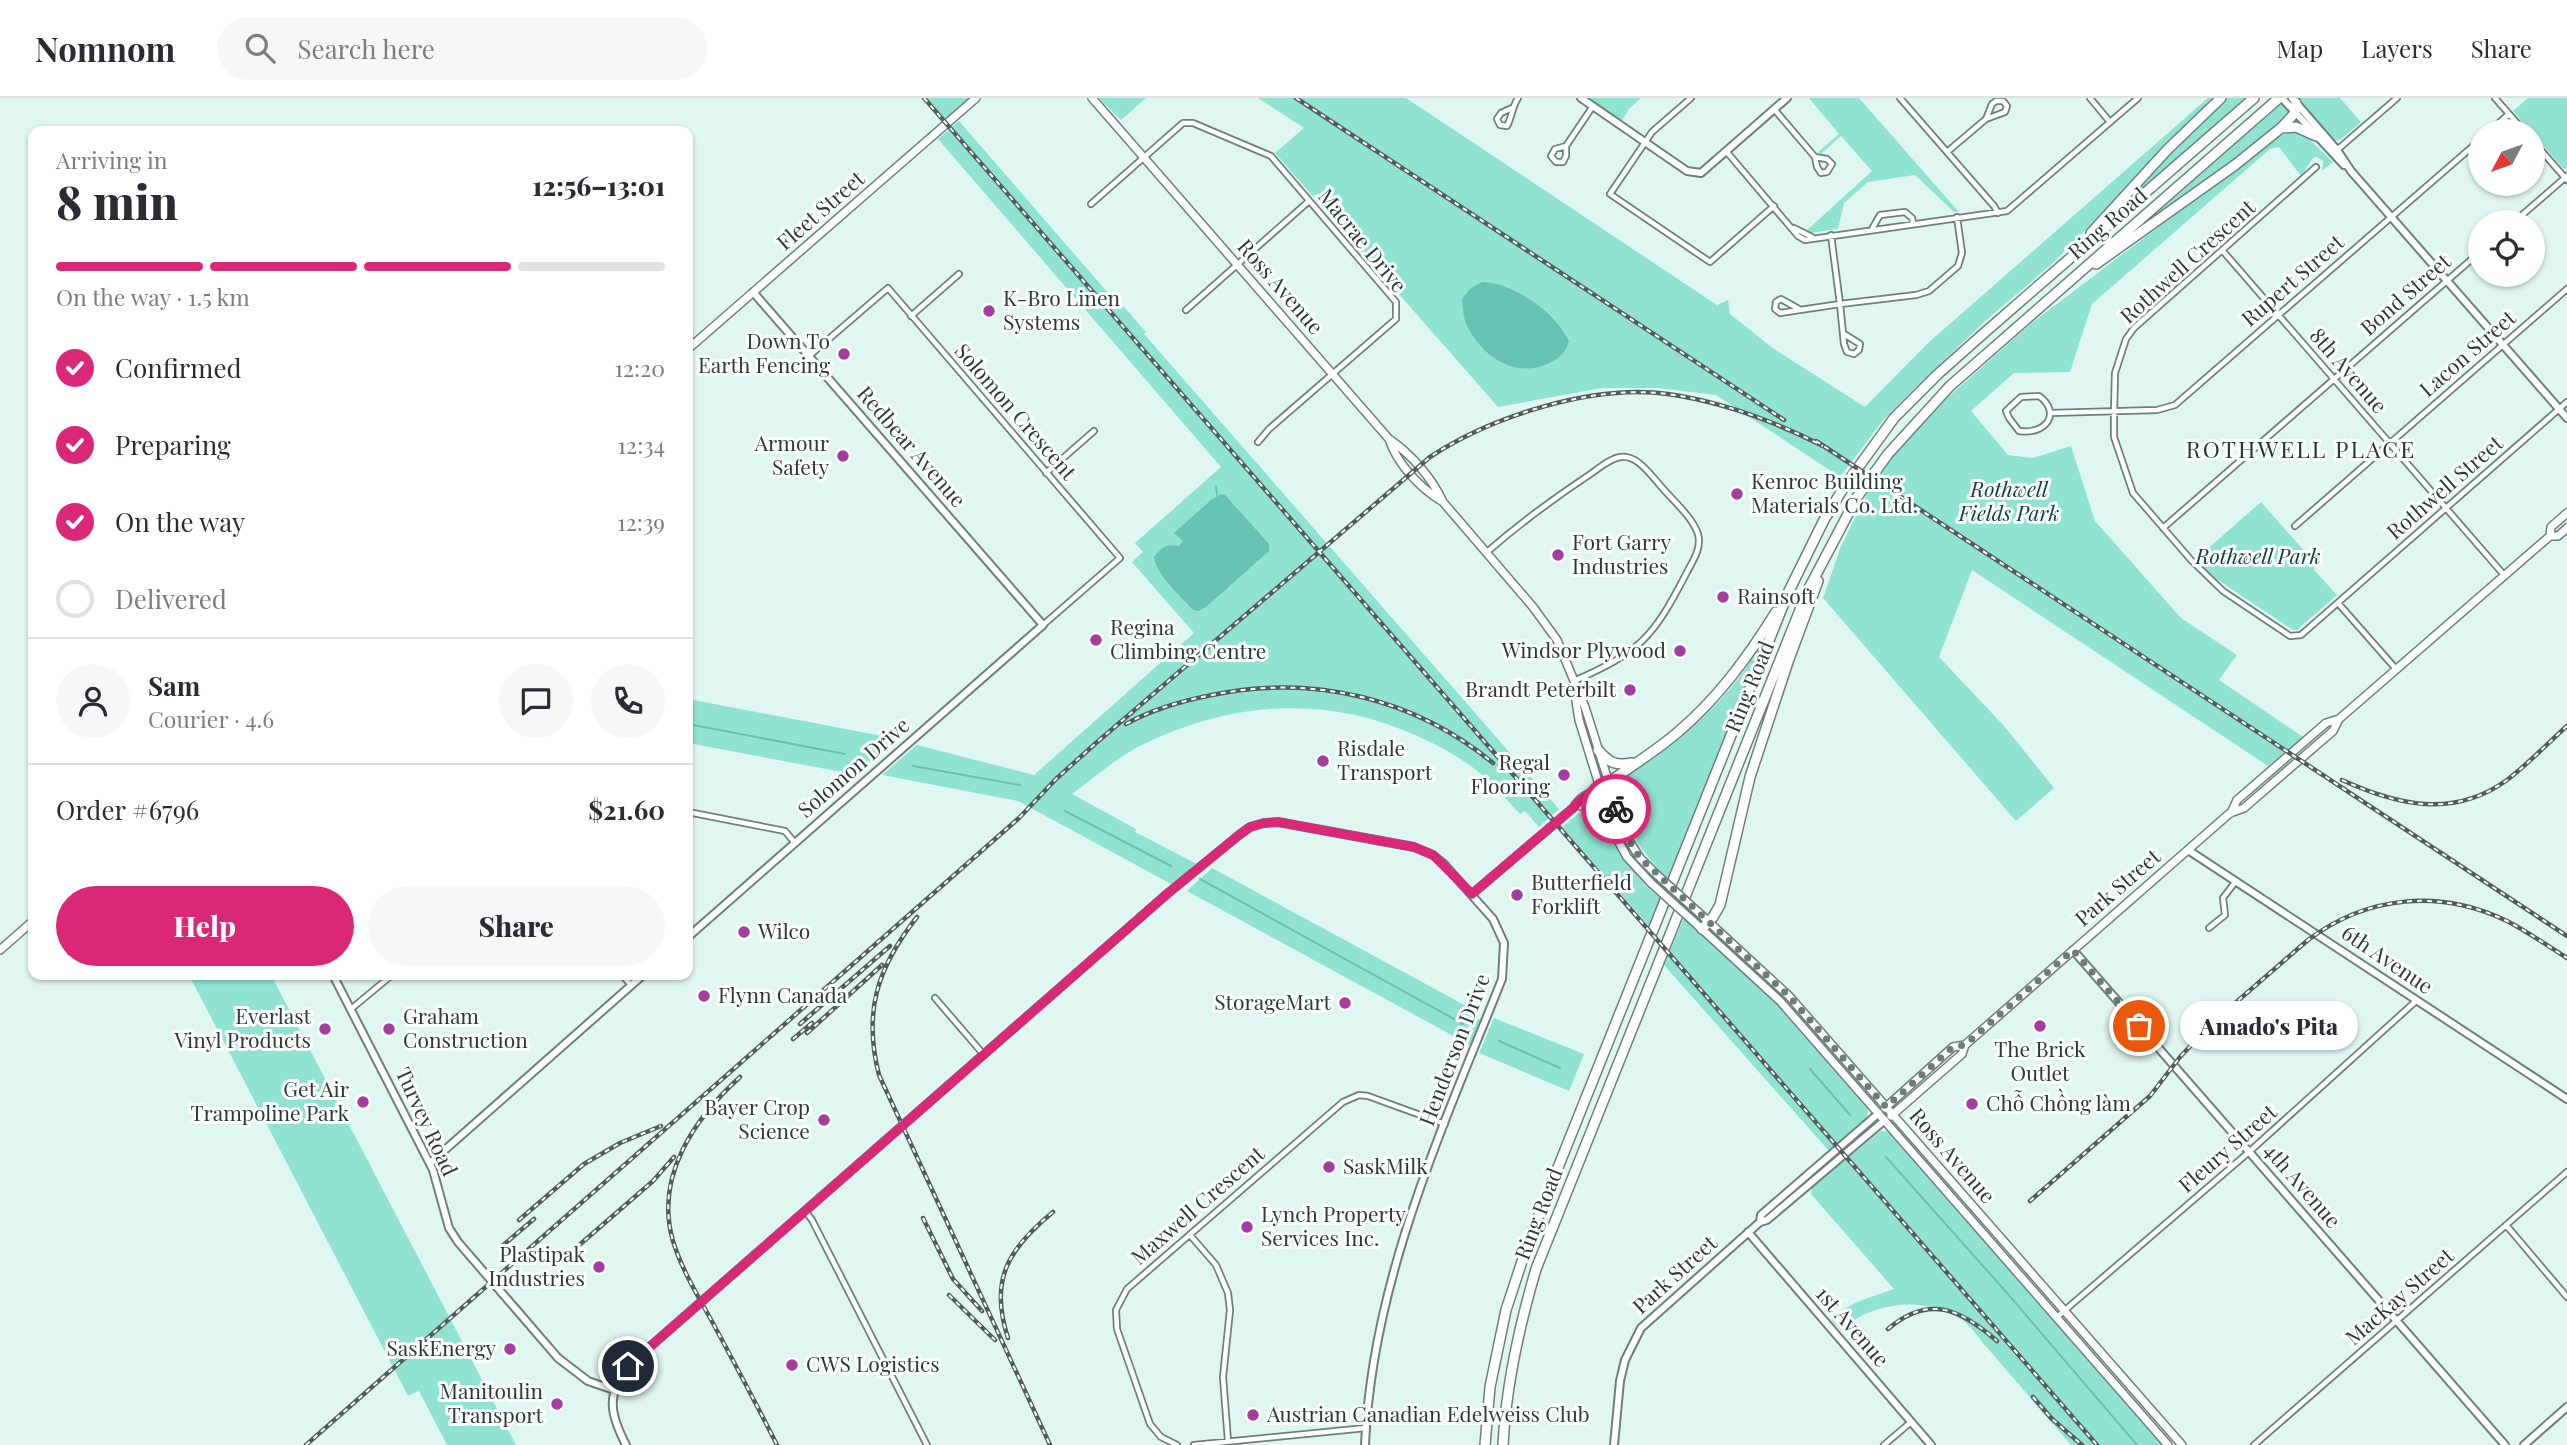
<!DOCTYPE html>
<meta charset="utf-8">
<style>
:root{--surface:#fff;--page:#f7f7f7;--text:#2b2b33;--muted:#7c7c81;--line:#e1e1e2;--accent:#db2777}
body{margin:0;font-family:"Playfair Display",serif;background:var(--page);color:var(--text);height:100vh;display:flex;flex-direction:column;font-size:26px;white-space:nowrap}
*{box-sizing:border-box;margin:0}
p{font-size:23px;color:var(--muted)}
.icon{flex:none;width:38px;height:38px;fill:none;stroke:currentColor;stroke-width:2;stroke-linecap:round;stroke-linejoin:round}
.map{position:relative;flex:1;overflow:hidden}
.drawer{position:absolute;left:28px;top:28px;width:665px;height:854px;display:flex;flex-direction:column;background:var(--surface);border-radius:14px;box-shadow:0 2px 5px #0004}
.drawer>*{flex:none}
.needle{width:46px;rotate:229deg}
.controls{position:absolute;left:2468px;top:21px;display:grid;gap:14px}
.controls a{display:grid;place-items:center;width:77px;height:77px;border-radius:50%;background:var(--surface);box-shadow:0 2px 5px #0004;font-size:35px}
.pin{position:absolute;display:grid;place-items:center;width:60px;height:60px;color:#fff;margin:-30px;border:4px solid #fff;border-radius:50%;box-shadow:0 2px 7px #0007}
.courier{position:absolute;display:grid;place-items:center;width:70px;height:70px;margin:-35px;border:5px solid #db2777;border-radius:50%;background:#fff;color:#222;box-shadow:0 2px 9px #0007}
.bubble{position:absolute;height:49px;border-radius:24px;background:var(--surface);box-shadow:0 2px 5px #0004;font-size:23px;font-weight:800;line-height:49px;text-align:center}
.summary em{font-style:normal;font-weight:800}
.summary div{display:flex;flex-direction:column-reverse}
.summary{display:flex;align-items:center;justify-content:space-between;height:119px;padding:0 28px}
h1{font-size:46px;font-weight:800;line-height:52px}
.bar{display:grid;grid-template-columns:repeat(4,1fr);gap:10px 7px;align-content:center;height:84px;padding:0 28px}
.bar i{height:9px;border-radius:5px;background:var(--line)}
.bar .on{background:var(--accent)}
.bar p{grid-column:span 4}
.line{display:flex;align-items:center;gap:18px;padding:0 28px;border-top:2px solid var(--line)}
.line div{flex:1}
.round{display:grid;place-items:center;flex:none;width:74px;height:74px;border-radius:37px;background:var(--page)}
ol{padding:0 28px;list-style:none}
li{display:flex;align-items:center;gap:21px;height:77px}
li p{margin-inline-start:auto}
li .icon{padding:7px;border-radius:50%;background:var(--accent);color:#fff;stroke-width:4}
li:last-child{color:var(--muted)}
li i{width:38px;height:38px;border:4px solid var(--line);border-radius:50%}
.action{display:flex;gap:14px;margin-top:auto;padding:14px 28px}
.action a{flex:1;height:80px;border-radius:42px;background:var(--accent);color:#fff;font-size:28px;font-weight:800;line-height:80px;text-align:center}
.action a+a{background:var(--page);color:var(--text)}
header{display:flex;align-items:center;gap:42px;box-sizing:border-box;height:98px;padding:0 35px;background:var(--surface);border-bottom:2px solid var(--line)}
header strong{font-size:33px}
nav{display:flex;gap:38px;margin-inline-start:auto;font-size:24px}
.search{width:490px;height:63px;background:var(--page);display:flex;align-items:center;gap:18px;box-sizing:border-box;padding:0 24px;border-radius:38px;color:var(--muted);font-size:26px}
.map>svg:first-child{display:block}
</style>
<header>
<strong>Nomnom</strong>
<div class="search"><svg class="icon" aria-label="search" viewBox="0 0 24 24"><circle cx="10" cy="10" r="6"/><path d="M15 15l6 6"/></svg>Search here</div>
<nav><a>Map</a><a>Layers</a><a>Share</a></nav>
</header>
<div class="map">
<svg width="2567" height="1347" viewBox="0 0 2567 1347">
<rect width="100%" height="100%" fill="#e0f6f1"/>
<path fill="#90e3d1" d="M925,0H971L945,22Z
M1099,0H1146L1121,22Z
M1258,0H1406L1717,207L1728,202L1730,216L1774,251L1865,309L1928,245L2208,0H2214L2054,164L1984,224L1916,289L1884,321L1840,379L1716,297L1658,290H1602L1498,309L1275,55L1304,30Z
M1587,0H1641L1629,11L1622,23Z
M1809,0H1859L1959,114H1954L1915,77L1868,84L1844,105L1838,131L1809,135L1805,134L1872,73L1841,38L1821,56L1818,54L1839,36Z
M2226,0H2248L2116,114L2156,70Z
M2298,0H2340L2361,24L2341,41L2335,43Z
M2528,0H2567V71L2563,70L2513,13Z
M2282,4L2290,16L2234,63L2144,128L2143,127Z
M959,23L1115,203L1118,202L1146,234L1144,236L1559,711L1539,729L1525,713L1520,716C1509,705 1499,692 1487,681C1466,662 1440,648 1415,637C1325,596 1229,604 1142,647C1117,659 1094,680 1072,696L1136,731L1135,734L1197,766L1173,787L1018,703L882,677L917,647L1034,677L1194,535L1132,464L1143,454L1135,445L1221,369L938,41Z
M2295,33L2308,40L2333,64L2322,73L2323,63L2317,59L2313,60L2301,78L2279,49L2270,51L2092,206L2070,274L2014,275L1971,313L2008,357L2033,360L2071,348L2095,423L2181,520L2237,557L2219,582L2303,639L2268,668L1972,472L1939,559L2005,629L2054,690L2016,723L1823,500L1841,448L1867,396L1890,359L1938,308L2033,224L2277,39Z
M2261,404L2315,465L2314,472L2337,497L2297,532H2293L2209,476L2196,461Z
M1757,552L1761,554L1670,781C1637,754 1627,726 1615,687C1668,649 1725,610 1757,552Z
M688,601L898,641L858,677L688,645Z
M1588,711L1595,712L1603,717L1618,754L1646,788L1661,801L1649,828L1562,729L1579,715Z
M1212,770L1470,910L1467,916L1481,922L1470,947L1187,793Z
M1684,820L1745,874L1788,917L1868,1010L1867,1021L1829,1053L1664,867Z
M189,877H271L516,1347H447L419,1293L408,1298Z
M1494,920L1584,956L1569,993L1479,955Z
M1881,1033L1890,1034L2163,1347H2071C2044,1316 2017,1284 1990,1253C1981,1244 1972,1228 1961,1221C1923,1198 1874,1203 1841,1232L1831,1222C1855,1201 1867,1201 1894,1191L1811,1096L1812,1089Z"/>
<path fill="#67c3b1" d="M1482,184C1514,185 1555,214 1569,243C1565,257 1556,263 1542,268C1509,279 1477,253 1465,223C1463,216 1463,208 1462,201L1470,191Z
M1221,396L1225,397L1269,446V453L1206,509L1198,513L1193,512C1182,500 1155,475 1154,459C1163,448 1166,446 1179,448L1183,443L1174,435L1211,402Z"/>
<g fill="none" stroke-linecap="round" stroke-linejoin="round">
<path stroke="#67c3b1" stroke-width="2" d="M1216,388L1217,397
M688,626L845,656
M913,668L1020,687
M1065,713L1171,768
M1200,781L1463,926
M1499,943L1560,970
M1810,971L1850,1017
M1886,1059L2007,1195L2137,1347"/>
<g stroke="#6d817c" stroke-width="8">
<path id="minor" d="M1691,0L1652,34L1610,96L1710,164L1774,108
M1900,0L1994,108L1998,115
M2090,0L2110,24
M2495,0L2524,33
M1512,10L1501,15L1497,21L1500,27L1507,28C1512,19 1512,9 1518,0
M1774,11L1815,59L1817,69L1821,75L1827,74L1832,66L1827,61L1815,59
M2490,33L2509,16
M2532,42L2567,82
M1566,48L1555,51L1551,58L1556,64H1563L1566,58V48L1593,8
M2337,52L2397,0
M1726,53L1798,138L1805,142L2007,113L2138,0
M1947,54L1986,21L2005,14L2007,8L2003,3H1996L1992,6L1986,21
M2316,69L2134,230L2126,241L2115,275L2114,315V339L2133,395L2191,462L2223,493L2290,538L2301,537L2567,304
M1091,106L1183,25H1193L1271,58L1396,204V221L1269,331L1258,344
M2514,124L2567,78
M1794,130L1812,139
M1872,131L1880,117L1905,114L1912,120L1913,125
M1831,137L1840,206L1916,197L1929,193L1958,168L1962,155L1957,119
M2222,152L2504,477
M1799,211L1781,201L1776,204L1775,211L1780,215L1840,206L1844,246L1847,254L1854,256L1859,252L1860,246L1844,236
M1186,212L1309,103
M911,218L959,176
M809,258L888,190L1120,460L1043,527
M2039,298C2062,315 2046,337 2019,333L2009,320L2006,313L2021,299Z
M2050,315L2157,312L2175,307L2480,42
M1046,375L1094,333
M2295,428L2567,191
M2163,430L2480,154
M1487,454C1519,426 1553,401 1589,377C1598,371 1610,360 1621,359C1637,357 1650,376 1659,386C1671,401 1692,418 1698,436C1702,451 1692,464 1686,476C1653,540 1640,554 1574,583
M2338,505L2396,571
M688,714L785,733L795,745
M2209,830L2225,817L2223,800L2236,783
M622,877L631,887
M935,900L984,957
M351,911L392,877
M806,1114L812,1122L927,1347
M2506,1127L2567,1199
M1190,1137L1216,1167L1228,1195L1230,1212L1223,1279L1228,1343
M2057,1219L2249,1054L2416,903
M1177,1347L1161,1339L1150,1326L1117,1231L1116,1212L1127,1191L1343,1004L1359,997L1368,998L1445,1026
M1194,1347L1366,1330
M1884,1347L1911,1324
M2254,1347L2567,1074"/>
</g>
<g stroke="#6d817c" stroke-width="10">
<path id="tertiary" d="M1581,0L1687,73L1701,75L1787,0
M2282,0L2344,67
M2292,0L2337,52L2351,73L2567,320
M1581,708L1595,699L1599,693
M2188,752L2567,1001
M1472,796L1573,710C1579,701 1589,694 1600,692
M688,839L1043,527L753,194
M2073,852L2505,1347
M333,877L433,1072L449,1130L458,1144L558,1260L588,1283L614,1292
M430,1065L643,877
M1760,1124L1761,1117L1879,1015
M1748,1134L1931,1347
M626,1347C610,1316 606,1297 628,1268L1167,796L1239,737L1250,729L1264,725L1278,724L1414,749L1433,757L1444,766L1493,821L1504,845L1502,881C1442,1031 1372,1183 1365,1347
M1614,1347L1620,1283L1625,1262L1641,1230L1760,1124L1767,1122L1885,1022
M2524,1347L2567,1309"/>
</g>
<g stroke="#6d817c" stroke-width="10">
<path id="secondary" d="M1092,0L1389,341C1411,356 1432,380 1443,404L1533,509L1557,542L1585,609L1625,736L1640,760L1655,775
M688,251L976,0
M1389,341C1397,366 1420,390 1443,404
M2550,438H2558L2567,430
M1574,591L1579,622L1614,735L1627,759L1651,785
M1581,708L1595,710L1608,717
M2231,715L2237,702L2326,625L2339,621L2550,438L2551,429L2567,415
M1698,814L1789,898L2182,1347
M1693,823L1780,903L2168,1347
M0,852L33,823
M1885,1010L1953,949L1965,947
M1891,1018L1962,956L1965,947L2230,715L2244,710L2333,633L2339,621"/>
</g>
<g stroke="#6d817c" stroke-width="12">
<path id="motorway" d="M2281,30L2296,29L2316,38
M2091,135L2167,52L2221,0
M2096,166L2235,67L2281,30L2295,15L2296,5
M1598,652C1609,665 1616,668 1632,665
M1608,685C1631,668 1656,653 1678,634C1718,600 1748,559 1776,514
M1702,831L1713,819L1720,807L1750,679L1788,564L1818,483
M1485,1347L1490,1289L1506,1212L1529,1142L1788,495L1824,422L1844,389L1894,320L1938,276L1983,236L2254,0
M1503,1347C1506,1287 1519,1229 1536,1171L1808,492L1857,399L1888,356L1950,288L2279,0"/>
</g>
<use href="#minor" stroke="#fff" stroke-width="4.5"/>
<use href="#tertiary" stroke="#fff" stroke-width="6"/>
<use href="#secondary" stroke="#fff" stroke-width="7"/>
<use href="#motorway" stroke="#fff" stroke-width="9"/>
<g stroke="#525d5b" stroke-width="4.5">
<path id="rail" d="M924,0L2097,1347
M1296,0L1784,322
M1816,343L2567,838
M1126,626C1153,611 1181,603 1212,597C1313,576 1414,600 1493,665
M2342,682C2397,707 2453,721 2507,682C2528,666 2547,646 2567,628
M917,819C877,870 863,914 879,977L1050,1347
M800,926L890,848
M807,935L882,867
M793,941L812,925
M740,979C695,1020 654,1078 673,1143C682,1173 700,1201 715,1229C736,1268 757,1307 777,1347
M2030,1103L2150,998L2180,959L2211,926L2308,842C2368,797 2440,791 2507,823C2528,834 2548,848 2567,860
M923,1120L953,1181L982,1213
M519,1122L584,1066L620,1045L661,1028
M501,1149L534,1121
M577,1149L653,1083L674,1059
M949,1197L995,1242
M1888,1231C1929,1196 1960,1211 1997,1243
M1008,1240C989,1182 1008,1151 1053,1114
M2033,1299L2051,1320L2082,1347
M306,1347L1019,720L1056,681L1096,645L1430,359C1492,318 1593,286 1668,296C1723,304 1774,323 1823,348"/>
</g>
<use href="#rail" stroke="#fafffe" stroke-width="2" stroke-dasharray="5" stroke-linecap="butt"/>
<g stroke="#6d817c" stroke-width="10" stroke-linecap="butt">
<path id="secondary-bridge" d="M1655,775L1698,814
M1651,785L1693,823"/>
</g>
<use href="#secondary-bridge" stroke="#fff" stroke-width="7"/>
</g>
<g fill="none" stroke-linecap="round" stroke-linejoin="round">
<path stroke="#6e7b78" stroke-width="7" stroke-dasharray="0 12.6" d="M1616,711L1625,736L1640,760L1789,898L1886,1009L1953,949L1965,947L2073,852L2139,928"/>
<path stroke="#db2777" stroke-width="9" d="M628,1268L1167,796L1239,737L1250,729L1264,725L1278,724L1414,749L1433,757L1472,796L1573,710C1582,697 1596,695 1608,685L1616,711"/>
</g>
<g fill="#a43da0" stroke="#fafffe" stroke-width="2.5">
<circle cx="989" cy="213" r="7"/>
<circle cx="844" cy="256" r="7"/>
<circle cx="843" cy="358" r="7"/>
<circle cx="1737" cy="396" r="7"/>
<circle cx="1558" cy="457" r="7"/>
<circle cx="1723" cy="499" r="7"/>
<circle cx="1096" cy="542" r="7"/>
<circle cx="1680" cy="553" r="7"/>
<circle cx="1630" cy="592" r="7"/>
<circle cx="1323" cy="663" r="7"/>
<circle cx="1564" cy="677" r="7"/>
<circle cx="1517" cy="797" r="7"/>
<circle cx="744" cy="834" r="7"/>
<circle cx="704" cy="898" r="7"/>
<circle cx="1345" cy="905" r="7"/>
<circle cx="2040" cy="928" r="7"/>
<circle cx="325" cy="931" r="7"/>
<circle cx="389" cy="931" r="7"/>
<circle cx="363" cy="1004" r="7"/>
<circle cx="1972" cy="1006" r="7"/>
<circle cx="824" cy="1022" r="7"/>
<circle cx="1329" cy="1069" r="7"/>
<circle cx="1247" cy="1129" r="7"/>
<circle cx="599" cy="1169" r="7"/>
<circle cx="510" cy="1251" r="7"/>
<circle cx="792" cy="1267" r="7"/>
<circle cx="557" cy="1306" r="7"/>
<circle cx="1253" cy="1317" r="7"/>
</g>
<g text-anchor="middle" stroke-width="6" stroke-linejoin="round" paint-order="stroke">
<g font-size="21" fill="#303937" stroke="#fafffe">
<text transform="translate(821 113) rotate(-41)" y="7">Fleet Street</text>
<text transform="translate(2108 126) rotate(-41)" y="7">Ring Road</text>
<text transform="translate(1362 143) rotate(51)" y="7">Macrae Drive</text>
<text transform="translate(2188 164) rotate(-42)" y="7">Rothwell Crescent</text>
<text transform="translate(2293 183) rotate(-41)" y="7">Rupert Street</text>
<text transform="translate(1280 189) rotate(49)" y="7">Ross Avenue</text>
<text transform="translate(2406 197) rotate(-41)" y="7">Bond Street</text>
<text transform="translate(2468 256) rotate(-41)" y="7">Lacon Street</text>
<text transform="translate(2348 273) rotate(49)" y="7">8th Avenue</text>
<text transform="translate(1015 314) rotate(49)" y="7">Solomon Crescent</text>
<text transform="translate(911 349) rotate(49)" y="7">Redbear Avenue</text>
<text transform="translate(2445 390) rotate(-41)" y="7">Rothwell Street</text>
<text transform="translate(1750 589) rotate(-68)" y="7">Ring Road</text>
<text transform="translate(854 670) rotate(-41)" y="7">Solomon Drive</text>
<text transform="translate(2118 790) rotate(-41)" y="7">Park Street</text>
<text transform="translate(2387 862) rotate(34)" y="7">6th Avenue</text>
<text transform="translate(1455 952) rotate(-69)" y="7">Henderson Drive</text>
<text transform="translate(426 1024) rotate(65)" y="7">Turvey Road</text>
<text transform="translate(2228 1051) rotate(-41)" y="7">Fleury Street</text>
<text transform="translate(1952 1058) rotate(49)" y="7">Ross Avenue</text>
<text transform="translate(2302 1088) rotate(49)" y="7">4th Avenue</text>
<text transform="translate(1198 1108) rotate(-41)" y="7">Maxwell Crescent</text>
<text transform="translate(1539 1116) rotate(-69)" y="7">Ring Road</text>
<text transform="translate(1675 1177) rotate(-42)" y="7">Park Street</text>
<text transform="translate(2400 1199) rotate(-41)" y="7">MacKay Street</text>
<text transform="translate(1852 1229) rotate(49)" y="7">1st Avenue</text>
</g>
<g font-size="21" fill="#303937" stroke="#fafffe" text-anchor="start">
<text x="1003" y="208">K-Bro Linen<tspan x="1003" dy="24">Systems</tspan></text>
<text x="830" y="251" text-anchor="end">Down To<tspan x="830" dy="24">Earth Fencing</tspan></text>
<text x="829" y="353" text-anchor="end">Armour<tspan x="829" dy="24">Safety</tspan></text>
<text x="1751" y="391">Kenroc Building<tspan x="1751" dy="24">Materials Co. Ltd.</tspan></text>
<text x="1572" y="452">Fort Garry<tspan x="1572" dy="24">Industries</tspan></text>
<text x="1737" y="506">Rainsoft</text>
<text x="1110" y="537">Regina<tspan x="1110" dy="24">Climbing Centre</tspan></text>
<text x="1666" y="560" text-anchor="end">Windsor Plywood</text>
<text x="1616" y="599" text-anchor="end">Brandt Peterbilt</text>
<text x="1337" y="658">Risdale<tspan x="1337" dy="24">Transport</tspan></text>
<text x="1550" y="672" text-anchor="end">Regal<tspan x="1550" dy="24">Flooring</tspan></text>
<text x="1531" y="792">Butterfield<tspan x="1531" dy="24">Forklift</tspan></text>
<text x="758" y="841">Wilco</text>
<text x="718" y="905">Flynn Canada</text>
<text x="1331" y="912" text-anchor="end">StorageMart</text>
<text x="311" y="926" text-anchor="end">Everlast<tspan x="311" dy="24">Vinyl Products</tspan></text>
<text x="403" y="926">Graham<tspan x="403" dy="24">Construction</tspan></text>
<text x="2040" y="959" text-anchor="middle">The Brick<tspan x="2040" dy="24">Outlet</tspan></text>
<text x="349" y="999" text-anchor="end">Get Air<tspan x="349" dy="24">Trampoline Park</tspan></text>
<text x="1986" y="1013">Chỗ Chồng làm</text>
<text x="810" y="1017" text-anchor="end">Bayer Crop<tspan x="810" dy="24">Science</tspan></text>
<text x="1343" y="1076">SaskMilk</text>
<text x="1261" y="1124">Lynch Property<tspan x="1261" dy="24">Services Inc.</tspan></text>
<text x="585" y="1164" text-anchor="end">Plastipak<tspan x="585" dy="24">Industries</tspan></text>
<text x="496" y="1258" text-anchor="end">SaskEnergy</text>
<text x="806" y="1274">CWS Logistics</text>
<text x="543" y="1301" text-anchor="end">Manitoulin<tspan x="543" dy="24">Transport</tspan></text>
<text x="1267" y="1324">Austrian Canadian Edelweiss Club</text>
</g>
<g font-size="21" font-style="italic" fill="#143f37" stroke="#fafffe">
<text x="2009" y="399">Rothwell<tspan x="2009" dy="24">Fields Park</tspan></text>
<text x="2258" y="466">Rothwell Park</text>
</g>
<g font-size="23" letter-spacing="2" fill="#253834" stroke="#fafffe">
<text x="2301" y="360">ROTHWELL PLACE</text>
</g>
</g>
</svg>
<div class="controls">
<a><svg class="needle" viewBox="-14 -14 28 28"><path d="M0-13l5 13h-10z" fill="#e53935"/><path d="M0 13l5-13h-10z" fill="#7c7c81"/></svg></a>
<a><svg class="icon" aria-label="locate" viewBox="0 0 24 24"><circle cx="12" cy="12" r="6"/><path d="M12 2v4M12 18v4M2 12h4M18 12h4"/></svg></a>
</div>
<div class="pin" style="left:2139px;top:928px;background:#ea580c"><svg class="icon" aria-label="bag" viewBox="0 0 24 24"><path d="M5 8h14l-1 12H6zM9 8a3 3 0 0 1 6 0"/></svg></div>
<div class="pin" style="left:628px;top:1268px;background:#1f2937"><svg class="icon" aria-label="home" viewBox="0 0 24 24"><path d="M3 11l9-7 9 7M6 9v11h12V9"/></svg></div>
<div class="courier" style="left:1616px;top:711px"><svg class="icon" aria-label="bike" viewBox="0 0 24 24"><circle cx="6" cy="16" r="4"/><circle cx="18" cy="16" r="4"/><path d="M6 16l4-8h5l3 8M10 8l3 8H6M13 5h3"/></svg></div>
<div class="bubble" style="left:2180px;top:903px;width:178px">Amado's Pita</div>
<section class="drawer">
<div class="summary"><div><h1>8 min</h1><p>Arriving in</p></div><em>12:56–13:01</em></div>
<div class="bar"><i class="on"></i><i class="on"></i><i class="on"></i><i></i><p>On the way · 1.5 km</p></div>
<ol>
<li><svg class="icon" aria-label="check" viewBox="0 0 24 24"><path d="M5 12l5 5 9-10"/></svg>Confirmed<p>12:20</p></li>
<li><svg class="icon" aria-label="check" viewBox="0 0 24 24"><path d="M5 12l5 5 9-10"/></svg>Preparing<p>12:34</p></li>
<li><svg class="icon" aria-label="check" viewBox="0 0 24 24"><path d="M5 12l5 5 9-10"/></svg>On the way<p>12:39</p></li>
<li><i></i>Delivered</li>
</ol>
<div class="line" style="height:126px"><a class="round"><svg class="icon" aria-label="person" viewBox="0 0 24 24"><circle cx="12" cy="8" r="4"/><path d="M4 21q1-7 8-7t8 7"/></svg></a><div><b>Sam</b><p>Courier · 4.6</p></div><a class="round"><svg class="icon" aria-label="chat" viewBox="0 0 24 24"><path d="M4 5h16v11H9l-5 4z"/></svg></a><a class="round"><svg class="icon" aria-label="phone" viewBox="0 0 24 24"><path d="M5 4h4l2 5-3 2q2 4 5 5l2-3 5 2v4C11 20 4 13 5 4z"/></svg></a></div>
<div class="line" style="height:91px"><div>Order #6796</div><b>$21.60</b></div>
<div class="action"><a>Help</a><a>Share</a></div>
</section>
</div>
